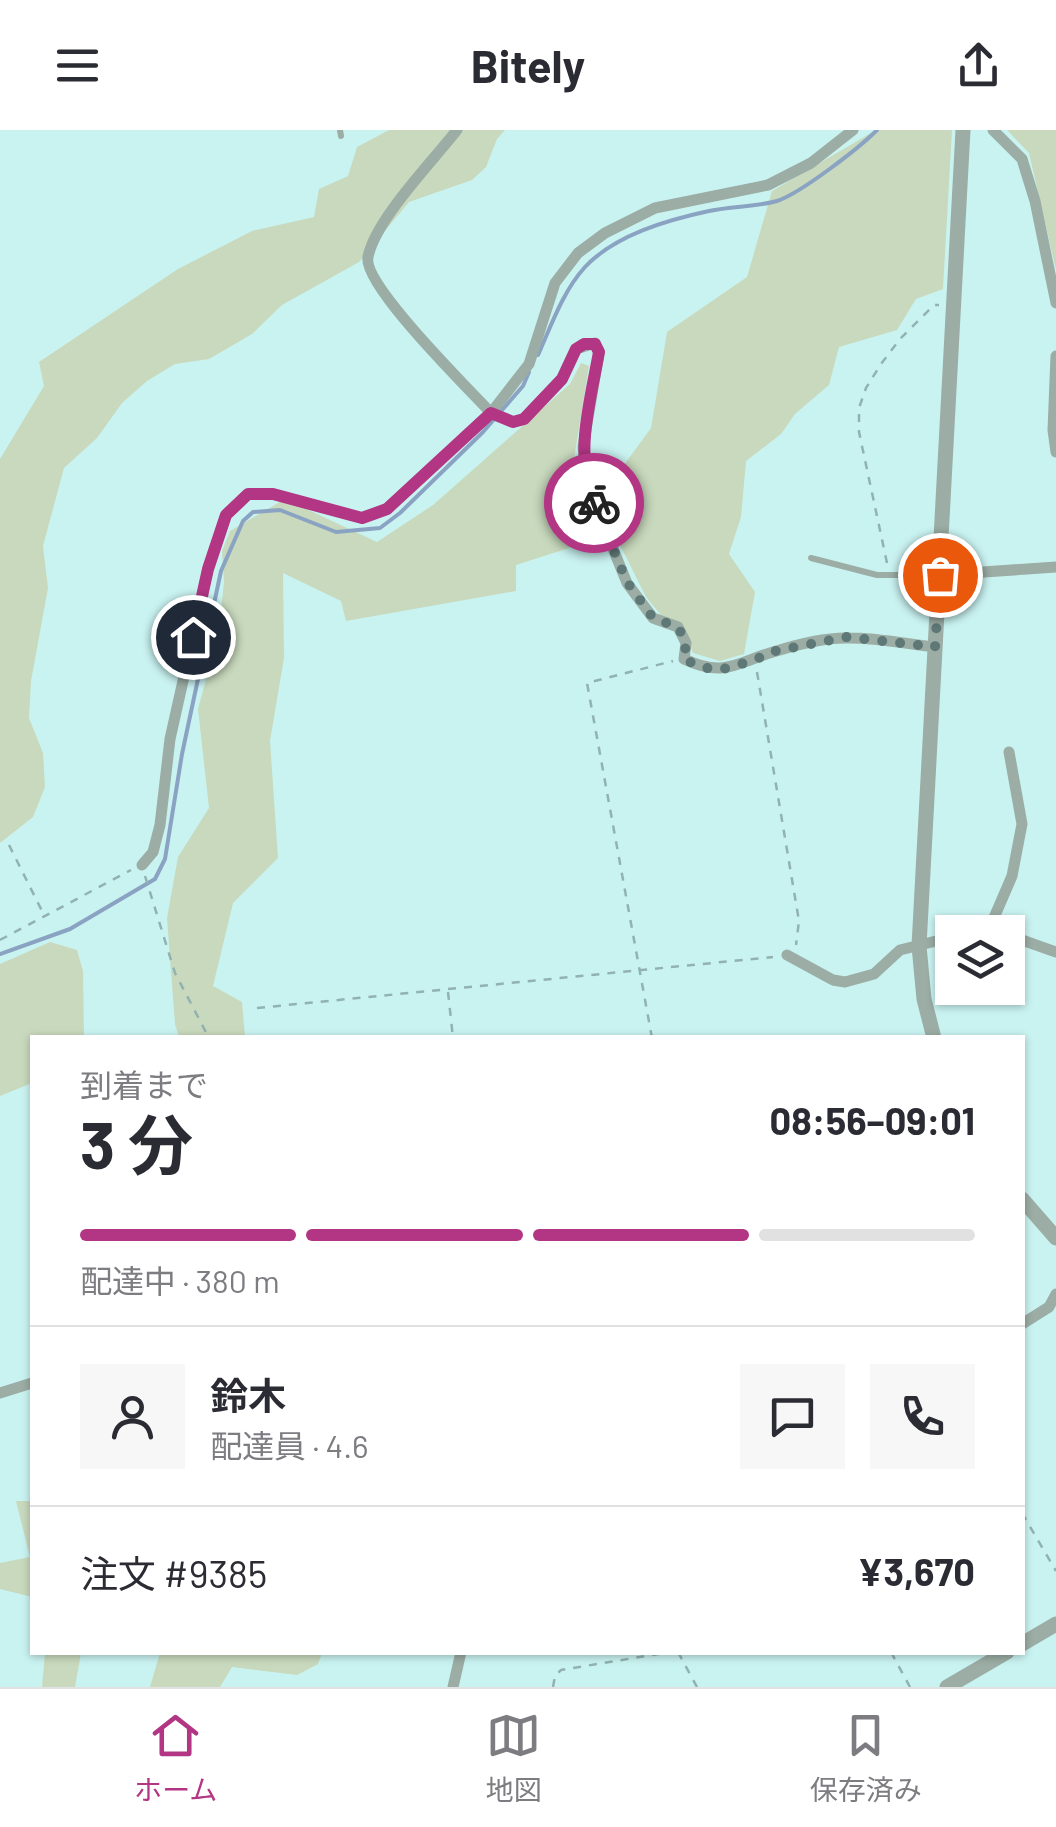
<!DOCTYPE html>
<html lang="ja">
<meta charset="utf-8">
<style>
:root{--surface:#fff;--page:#f7f7f7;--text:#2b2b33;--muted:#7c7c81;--line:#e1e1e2;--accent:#b33685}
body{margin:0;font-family:Barlow,"Noto Sans JP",sans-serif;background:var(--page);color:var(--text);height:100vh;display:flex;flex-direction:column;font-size:38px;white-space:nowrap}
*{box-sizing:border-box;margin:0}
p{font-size:32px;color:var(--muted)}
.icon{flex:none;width:55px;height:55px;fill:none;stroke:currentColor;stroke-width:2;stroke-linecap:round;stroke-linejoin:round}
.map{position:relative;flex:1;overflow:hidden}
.side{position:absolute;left:30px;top:905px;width:995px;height:620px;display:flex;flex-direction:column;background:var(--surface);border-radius:0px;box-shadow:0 2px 8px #0004}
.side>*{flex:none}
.tools{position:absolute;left:935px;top:785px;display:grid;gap:20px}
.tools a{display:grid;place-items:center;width:90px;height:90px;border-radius:0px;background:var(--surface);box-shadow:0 2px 8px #0004;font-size:50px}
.pin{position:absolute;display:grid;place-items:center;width:85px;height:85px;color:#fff;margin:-42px;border:5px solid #fff;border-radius:50%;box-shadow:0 2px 10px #0007}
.courier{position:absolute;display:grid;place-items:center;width:100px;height:100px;margin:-50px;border:8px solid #b33685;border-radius:50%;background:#fff;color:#222;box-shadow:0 2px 12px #0007}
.overview em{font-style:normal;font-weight:700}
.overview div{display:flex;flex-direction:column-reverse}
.overview{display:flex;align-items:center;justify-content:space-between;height:170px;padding:0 50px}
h1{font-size:65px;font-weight:700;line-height:75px}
.bar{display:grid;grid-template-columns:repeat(4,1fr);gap:15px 10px;align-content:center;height:120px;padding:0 50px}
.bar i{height:12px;border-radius:8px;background:var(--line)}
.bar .active{background:var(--accent)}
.bar p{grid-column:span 4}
.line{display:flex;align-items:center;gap:25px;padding:0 50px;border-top:2px solid var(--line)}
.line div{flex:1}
.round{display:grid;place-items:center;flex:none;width:105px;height:105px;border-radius:0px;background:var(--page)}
header{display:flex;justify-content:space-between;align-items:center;height:130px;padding:0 50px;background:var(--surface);font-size:45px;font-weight:700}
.tabs{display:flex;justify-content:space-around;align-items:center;height:140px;border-top:2px solid var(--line);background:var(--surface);font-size:28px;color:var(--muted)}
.tabs a{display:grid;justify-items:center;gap:5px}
.tabs .active{color:var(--accent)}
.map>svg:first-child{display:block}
</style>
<header><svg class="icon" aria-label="menu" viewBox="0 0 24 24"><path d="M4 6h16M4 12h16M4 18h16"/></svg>Bitely<svg class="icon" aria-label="share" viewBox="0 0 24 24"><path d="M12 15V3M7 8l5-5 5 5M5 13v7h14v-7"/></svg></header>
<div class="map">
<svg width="1056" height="1557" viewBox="0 0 1056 1557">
<rect width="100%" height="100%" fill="#c9f3f1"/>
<path fill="#c8d9bd" d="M389,0H505L497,9L486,37L472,50L409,72L359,132L282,175L252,204L209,229L175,234L147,251L122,273L97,308L64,338L43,416L48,458L31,551L29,588L43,623L45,657L33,687L0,713V329L44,256L39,232L178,139L252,101L314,87L319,59L348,46L357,17Z
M876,0H952L943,159L916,169L897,200L839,217L829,255L795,284L781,304L746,331L741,387L729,424L755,462L744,524L720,531L693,523L682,494L661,485L646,467L618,411L621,339L651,298L667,202L747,147L772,61Z
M1007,0H1056V140L1029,23Z
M581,233L589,236L572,341L597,409L516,435V461L346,491L341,471L283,443L284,528L270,611L278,728L233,773L213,856L242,872L245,907H179L175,894L167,788L178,727L209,678L198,579L219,501L224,452L222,421L230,401L285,369L377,412L433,375L570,254Z
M50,812L77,820L83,841L84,907L32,908V953L0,966V834Z
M16,1371H32V1467L0,1459V1433L30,1427Z
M45,1523H81L75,1557H42Z
M160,1523V1522L322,1523L318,1534L297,1545L232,1537L220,1557H150Z"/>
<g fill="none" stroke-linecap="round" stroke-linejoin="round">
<path stroke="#8aa3c2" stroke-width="4" d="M538,225C551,196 563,161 585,137C615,105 667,90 709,81C731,76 756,77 777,71C801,63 859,18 877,0
M0,824L70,799L155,749L165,729L182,624L221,441L243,391L253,382L280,380L336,402L380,398L400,383L483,302L523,256L529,242"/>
<path stroke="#91b2b0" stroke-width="2.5" stroke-dasharray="8 8" stroke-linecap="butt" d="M887,433L859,302V278L866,258L881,234L900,209L934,175H939
M757,542L799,791L796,815
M9,715L43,783
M145,746L175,843L209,908
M0,810L131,740
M448,862L453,908
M257,878L773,827
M652,908L587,553L673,531
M1022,1383L1056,1441
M678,1522L697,1557
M891,1522L910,1557
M553,1557L555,1546L561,1540L670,1522"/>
<path stroke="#9bada4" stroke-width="6" d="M340,0L341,6
M811,428L877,445H938"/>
<path stroke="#9bada4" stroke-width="11" d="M457,0C433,31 375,90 368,127C362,154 468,258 491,283L513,292L524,289L562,249L576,219L595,213L599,223L583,317L589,360L627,453L653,488L678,497L686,513L684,529C724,548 736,533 773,522C795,515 826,507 850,508C878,508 907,514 935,517
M993,0L1022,29L1035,71L1056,173
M1056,226L1053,300L1056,322
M940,445L1056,437
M142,735L153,722L160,695L170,609L208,439L226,385L248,364H273L362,388L387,379L491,283L529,234L555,153L578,123L605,103L655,78L768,55L811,33L853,0
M990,797L1012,746L1022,694L1009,622
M969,802L990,797L1002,802
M1008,805L1056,822
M787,825L833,850L845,852L874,844L900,820L952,807
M1022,1194L1049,1177L1056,1164
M0,1263L32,1253
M453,1557L461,1522"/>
<path stroke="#9bada4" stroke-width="15" d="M934,908L924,869L919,816L963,0
M1022,1069L1056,1108
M1022,1514L1056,1494
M947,1557L1007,1522"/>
</g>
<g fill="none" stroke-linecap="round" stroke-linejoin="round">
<path stroke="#5e7877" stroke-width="10" stroke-dasharray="0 18" d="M594,373L627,452L653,488L678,497L686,513L684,529L700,537L720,540L755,530L770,522L847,507L935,517L940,445"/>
<path stroke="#b33685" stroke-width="12" d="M193,507L208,439L226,385L248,364H273L362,388L387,379L491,283L513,292L524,289L562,249L576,219L584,214H595L599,222C590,273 574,324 594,373"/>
</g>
</svg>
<div class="tools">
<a><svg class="icon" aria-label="layers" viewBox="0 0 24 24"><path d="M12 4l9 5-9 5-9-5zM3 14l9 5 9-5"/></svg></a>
</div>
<div class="pin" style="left:940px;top:445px;background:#ea580c"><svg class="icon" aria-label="bag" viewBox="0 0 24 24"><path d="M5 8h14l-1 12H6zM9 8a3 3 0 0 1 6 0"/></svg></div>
<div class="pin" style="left:193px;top:507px;background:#1f2937"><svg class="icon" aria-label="home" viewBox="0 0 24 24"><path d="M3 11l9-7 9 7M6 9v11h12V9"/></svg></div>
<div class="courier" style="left:594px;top:373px"><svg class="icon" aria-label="bike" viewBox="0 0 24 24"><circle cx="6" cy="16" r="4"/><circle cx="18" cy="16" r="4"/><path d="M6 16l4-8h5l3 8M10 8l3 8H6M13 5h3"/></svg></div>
<section class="side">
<div class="overview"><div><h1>3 分</h1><p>到着まで</p></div><em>08:56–09:01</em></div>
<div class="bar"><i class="active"></i><i class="active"></i><i class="active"></i><i></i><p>配達中 · 380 m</p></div>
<div class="line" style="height:180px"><a class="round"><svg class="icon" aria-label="person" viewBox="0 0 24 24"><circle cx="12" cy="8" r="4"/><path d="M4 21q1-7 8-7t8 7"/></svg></a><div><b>鈴木</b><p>配達員 · 4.6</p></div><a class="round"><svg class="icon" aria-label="chat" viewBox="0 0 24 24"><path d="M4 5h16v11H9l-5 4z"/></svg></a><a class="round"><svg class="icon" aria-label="phone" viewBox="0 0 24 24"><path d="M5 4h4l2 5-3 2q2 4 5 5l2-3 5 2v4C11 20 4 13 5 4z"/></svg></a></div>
<div class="line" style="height:130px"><div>注文 #9385</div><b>¥3,670</b></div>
</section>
</div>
<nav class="tabs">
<a class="active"><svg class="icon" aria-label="home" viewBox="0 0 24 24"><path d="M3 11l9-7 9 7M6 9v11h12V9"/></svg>ホーム</a>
<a><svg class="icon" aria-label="map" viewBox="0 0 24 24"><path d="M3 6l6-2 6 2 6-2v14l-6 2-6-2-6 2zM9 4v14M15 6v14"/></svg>地図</a>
<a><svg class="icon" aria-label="saved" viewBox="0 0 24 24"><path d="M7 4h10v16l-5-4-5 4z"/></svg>保存済み</a>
</nav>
